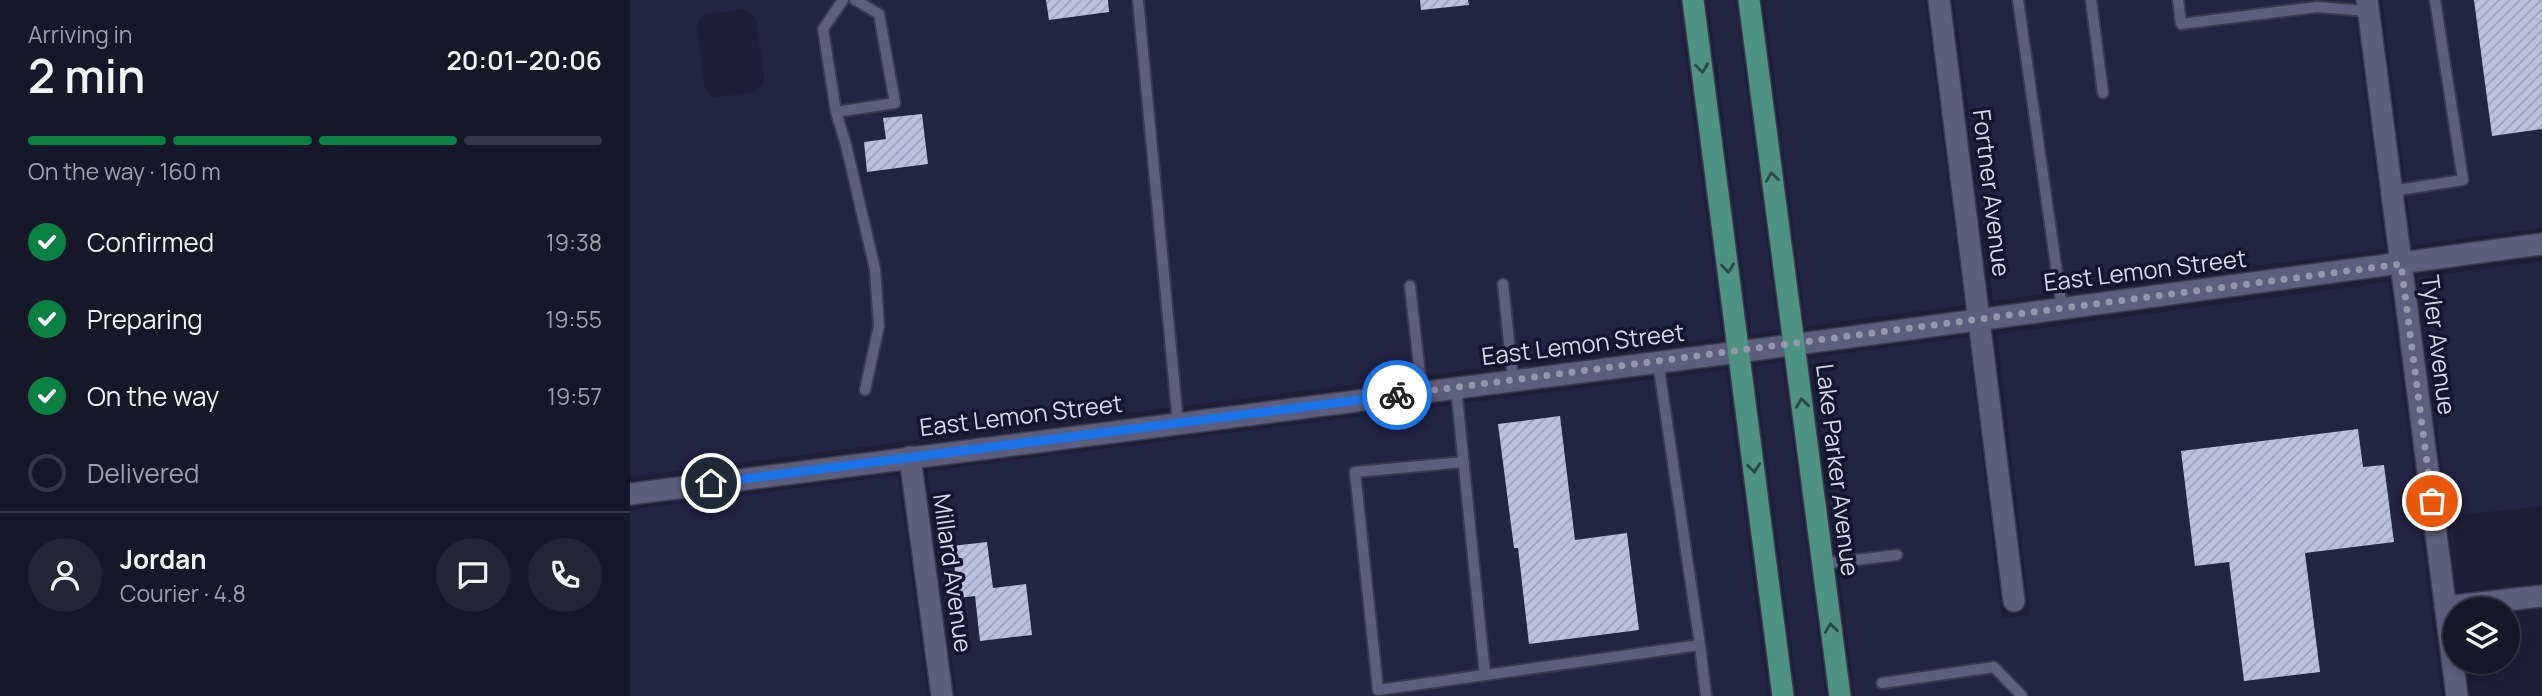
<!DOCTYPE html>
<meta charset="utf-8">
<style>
:root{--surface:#161729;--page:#232435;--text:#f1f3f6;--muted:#9e9fa8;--line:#353646;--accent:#0b8043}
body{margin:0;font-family:Manrope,sans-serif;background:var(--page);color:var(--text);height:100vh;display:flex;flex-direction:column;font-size:26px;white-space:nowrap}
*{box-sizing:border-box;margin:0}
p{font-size:23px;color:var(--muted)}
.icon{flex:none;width:38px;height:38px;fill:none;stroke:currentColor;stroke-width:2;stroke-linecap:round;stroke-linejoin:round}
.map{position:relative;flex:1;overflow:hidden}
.details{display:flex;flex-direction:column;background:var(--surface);width:630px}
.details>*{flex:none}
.controls{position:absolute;left:1813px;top:597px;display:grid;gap:14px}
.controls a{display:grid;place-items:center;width:77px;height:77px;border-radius:50%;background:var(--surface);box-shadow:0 4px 10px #0003,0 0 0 2px var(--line);font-size:35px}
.pin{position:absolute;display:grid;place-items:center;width:60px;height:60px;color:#fff;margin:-30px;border:4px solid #fff;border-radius:50%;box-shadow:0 2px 7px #0007}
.courier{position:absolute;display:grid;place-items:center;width:70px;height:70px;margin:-35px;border:5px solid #1a73e8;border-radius:50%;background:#fff;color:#222;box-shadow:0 2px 9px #0007}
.summary em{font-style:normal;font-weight:600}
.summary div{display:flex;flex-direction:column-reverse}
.summary{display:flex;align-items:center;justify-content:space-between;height:119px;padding:0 28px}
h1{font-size:46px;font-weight:600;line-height:52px}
.bar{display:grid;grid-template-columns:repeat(4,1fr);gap:10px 7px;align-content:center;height:84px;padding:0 28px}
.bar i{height:9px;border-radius:5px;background:var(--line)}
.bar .active{background:var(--accent)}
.bar p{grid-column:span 4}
.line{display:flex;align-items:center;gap:18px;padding:0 28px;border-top:2px solid var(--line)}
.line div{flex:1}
.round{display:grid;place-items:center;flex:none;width:74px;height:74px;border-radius:37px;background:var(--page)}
ol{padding:0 28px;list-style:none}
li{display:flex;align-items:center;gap:21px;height:77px}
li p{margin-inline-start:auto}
li .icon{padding:7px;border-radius:50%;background:var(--accent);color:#fff;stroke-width:4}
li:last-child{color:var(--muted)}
li i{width:38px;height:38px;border:4px solid var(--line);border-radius:50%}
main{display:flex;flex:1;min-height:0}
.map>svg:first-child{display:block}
</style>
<main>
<section class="details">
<div class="summary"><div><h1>2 min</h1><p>Arriving in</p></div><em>20:01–20:06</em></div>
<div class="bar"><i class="active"></i><i class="active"></i><i class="active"></i><i></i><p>On the way · 160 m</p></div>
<ol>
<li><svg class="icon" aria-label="check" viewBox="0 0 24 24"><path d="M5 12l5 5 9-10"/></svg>Confirmed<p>19:38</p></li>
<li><svg class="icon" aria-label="check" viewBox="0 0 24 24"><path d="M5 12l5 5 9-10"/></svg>Preparing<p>19:55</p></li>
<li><svg class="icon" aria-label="check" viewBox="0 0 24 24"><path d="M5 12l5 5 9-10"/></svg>On the way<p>19:57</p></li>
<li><i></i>Delivered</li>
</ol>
<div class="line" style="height:126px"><a class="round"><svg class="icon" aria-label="person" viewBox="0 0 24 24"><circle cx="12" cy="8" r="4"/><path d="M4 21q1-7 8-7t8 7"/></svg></a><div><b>Jordan</b><p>Courier · 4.8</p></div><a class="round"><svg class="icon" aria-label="chat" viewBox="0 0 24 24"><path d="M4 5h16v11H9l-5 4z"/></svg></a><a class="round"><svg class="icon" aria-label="phone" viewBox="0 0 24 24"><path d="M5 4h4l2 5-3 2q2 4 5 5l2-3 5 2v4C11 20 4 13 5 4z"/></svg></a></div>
</section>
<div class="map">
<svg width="1912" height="696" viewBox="0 0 1912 696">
<defs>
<pattern id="building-hatch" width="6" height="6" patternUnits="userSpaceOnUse" patternTransform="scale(1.75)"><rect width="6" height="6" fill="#bdbfe1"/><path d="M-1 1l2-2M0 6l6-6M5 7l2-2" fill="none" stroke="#9e9fba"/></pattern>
</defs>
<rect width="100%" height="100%" fill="#1e1f37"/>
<path fill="#232342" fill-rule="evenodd" d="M0,0H1048L1092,337L0,477ZM112,9L123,14L126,21L134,76L133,85L123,92L89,97L81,96L74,85L67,26L70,18L77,14Z
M1078,0H1105L1148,330L1121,334Z
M1134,0H1295L1334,305L1176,326Z
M1324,0H1723L1755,249L1363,301Z
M1752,0H1912V228L1783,245Z
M1912,261V506L1821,516L1828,589L1787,278Z
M1759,282L1812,696H1225L1181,358L1338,337L1372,618L1400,615L1367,334Z
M1152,362L1196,696H1168L1125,366Z
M1096,370L1138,696H327L297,471Z
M268,475L298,696H0V510Z"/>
<path fill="url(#building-hatch)" d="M416,0H478L479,12L419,20Z
M790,0H838L839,5L791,10Z
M1844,0H1912V129L1862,136Z
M292,114L298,164L237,172L234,142L256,139L253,118Z
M930,416L945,540L997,533L1009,630L899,644L888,548H884L868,424Z
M1728,429L1733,467L1754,465L1764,542L1675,553L1690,672L1614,681L1599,562L1565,566L1551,451Z
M357,542L363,588L396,584L402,635L350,641L345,596L328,598L322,546Z"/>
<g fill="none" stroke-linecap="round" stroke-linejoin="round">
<g stroke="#3a394e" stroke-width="14">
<path id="lane" d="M213,0L193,29L206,112L265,103L249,14L225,0
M508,0L548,423
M1388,0L1432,308
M1461,0L1473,93
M1548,0L1551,24L1687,7L1738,11
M206,112L216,145L245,269L249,326L235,390
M1762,191L1833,180L1805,0
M873,284L883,380
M780,286L792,392
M826,387L855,675L748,690L725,472L834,462
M1193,564L1267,555
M1070,645L1076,696
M855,675L1070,645L1028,362
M1252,683L1364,667L1392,696"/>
</g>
<g stroke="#3a394e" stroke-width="24">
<path id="street" d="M1309,0L1384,601
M1737,0L1827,696
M280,457L312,696
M0,494L1109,352L1912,244
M1815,607L1912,596"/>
</g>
<g stroke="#3a394e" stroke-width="24">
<path id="primary" d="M1063,0L1153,696
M1119,0L1210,696"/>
</g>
<use href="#lane" stroke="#5c5e7b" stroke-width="10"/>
<use href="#street" stroke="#5c5e7b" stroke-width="21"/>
<use href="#primary" stroke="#4d9282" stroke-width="21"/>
</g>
<defs><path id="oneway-chevron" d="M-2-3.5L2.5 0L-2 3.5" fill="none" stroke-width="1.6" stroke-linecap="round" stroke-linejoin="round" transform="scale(1.75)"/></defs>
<g stroke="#2b474f">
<use href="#oneway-chevron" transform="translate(1072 68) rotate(83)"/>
<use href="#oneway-chevron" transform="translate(1142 177) rotate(-97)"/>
<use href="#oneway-chevron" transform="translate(1098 268) rotate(83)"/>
<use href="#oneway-chevron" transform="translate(1172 403) rotate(-97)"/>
<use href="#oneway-chevron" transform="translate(1124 468) rotate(83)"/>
<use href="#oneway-chevron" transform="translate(1201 628) rotate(-97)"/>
</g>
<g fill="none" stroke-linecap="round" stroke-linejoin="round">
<path stroke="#9596a9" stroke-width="7" stroke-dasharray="0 12.6" d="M767,395L1771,264L1802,501"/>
<path stroke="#1a73e8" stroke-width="9" d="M81,483L767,395"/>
</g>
<g text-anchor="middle" stroke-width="7" stroke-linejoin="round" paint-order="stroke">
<g font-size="24" fill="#d5d6e7" stroke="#15152d">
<text transform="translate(1361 193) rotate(83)" y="8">Fortner Avenue</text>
<text transform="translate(1515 271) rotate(-7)" y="8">East Lemon Street</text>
<text transform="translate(953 345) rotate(-7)" y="8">East Lemon Street</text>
<text transform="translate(1808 345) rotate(83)" y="8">Tyler Avenue</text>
<text transform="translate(391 416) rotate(-7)" y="8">East Lemon Street</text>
<text transform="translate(1207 470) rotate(83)" y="8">Lake Parker Avenue</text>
<text transform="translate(322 573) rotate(82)" y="8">Millard Avenue</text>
</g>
</g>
</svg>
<div class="controls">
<a><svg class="icon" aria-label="layers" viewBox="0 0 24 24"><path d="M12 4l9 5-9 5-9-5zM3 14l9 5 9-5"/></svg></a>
</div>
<div class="pin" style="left:1802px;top:501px;background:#ea580c"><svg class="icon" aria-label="bag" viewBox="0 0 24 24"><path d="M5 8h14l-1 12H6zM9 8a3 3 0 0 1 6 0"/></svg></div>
<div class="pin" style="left:81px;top:483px;background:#1f2937"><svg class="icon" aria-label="home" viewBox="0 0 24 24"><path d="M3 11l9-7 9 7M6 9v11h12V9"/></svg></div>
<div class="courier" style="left:767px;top:395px"><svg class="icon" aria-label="bike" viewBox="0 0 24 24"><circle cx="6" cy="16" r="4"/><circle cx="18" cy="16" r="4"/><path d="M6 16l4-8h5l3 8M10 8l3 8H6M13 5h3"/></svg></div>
</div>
</main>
